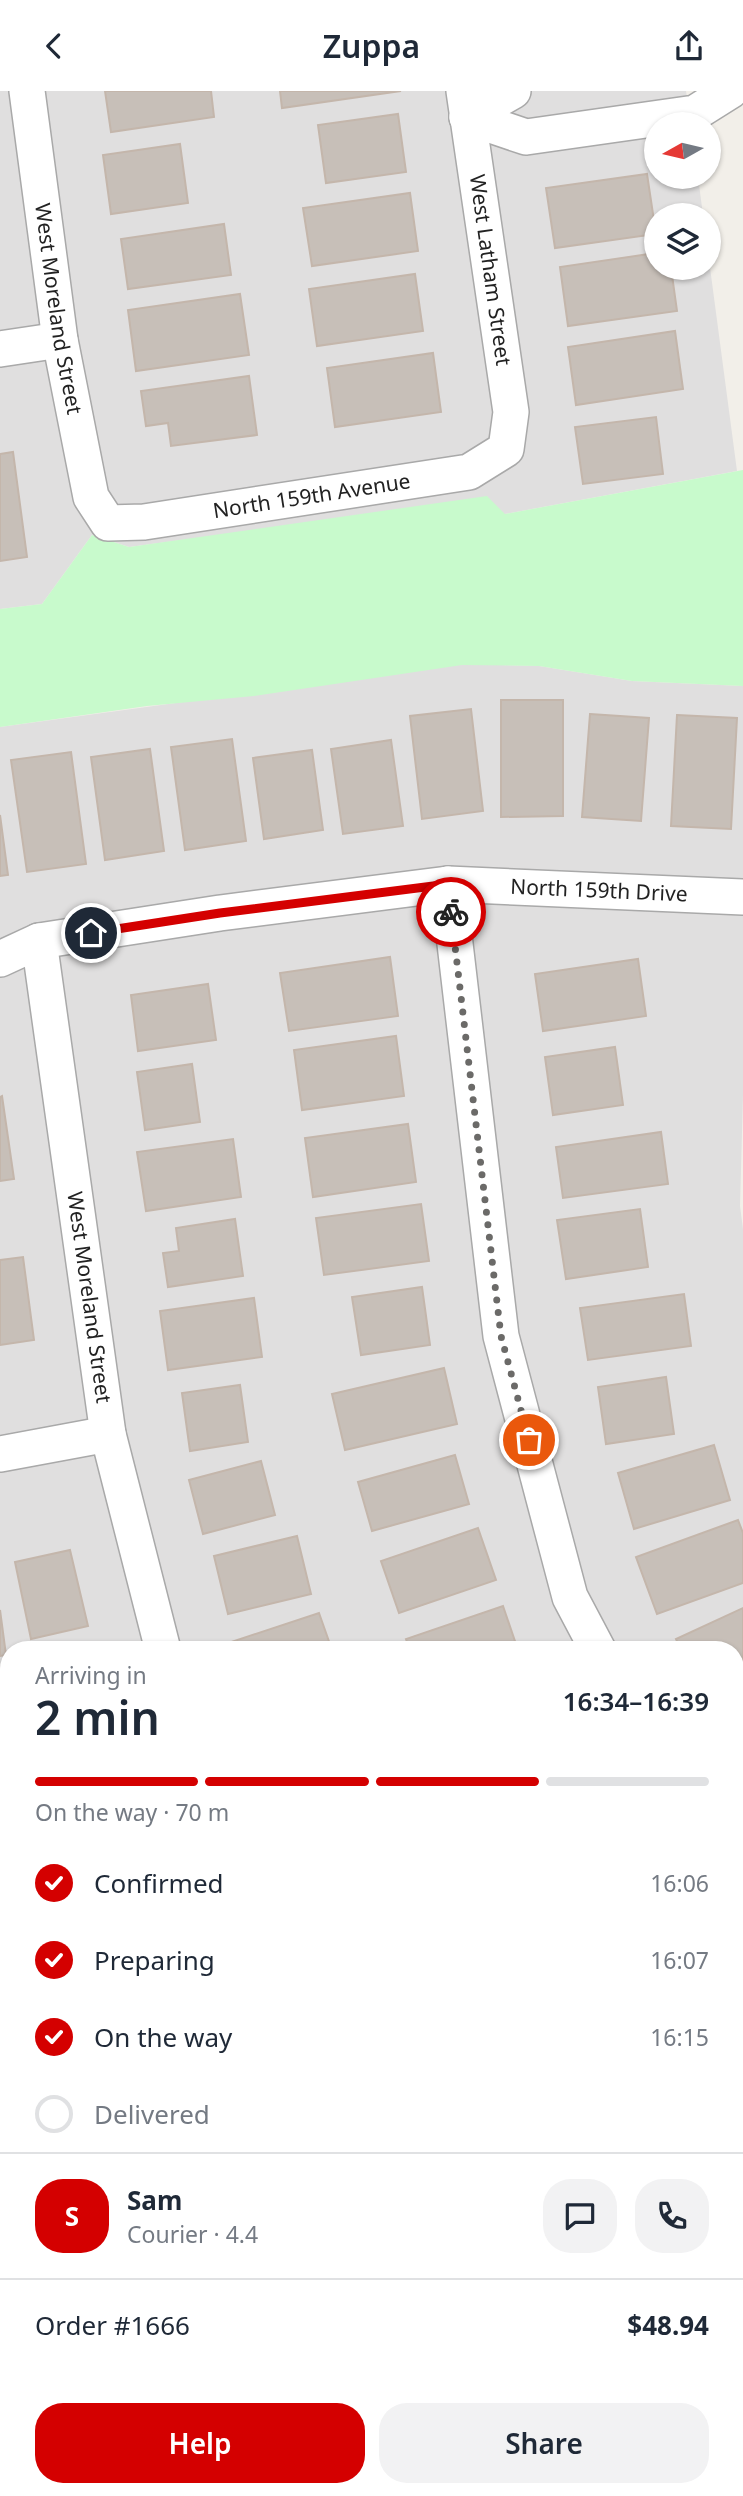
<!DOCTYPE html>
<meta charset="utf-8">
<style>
:root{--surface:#fff;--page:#f2f2f3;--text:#1f2937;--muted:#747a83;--line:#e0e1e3;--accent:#d40000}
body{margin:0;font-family:"Noto Sans",sans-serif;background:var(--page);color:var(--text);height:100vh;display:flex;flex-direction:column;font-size:26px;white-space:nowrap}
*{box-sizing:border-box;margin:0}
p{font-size:23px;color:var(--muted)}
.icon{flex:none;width:38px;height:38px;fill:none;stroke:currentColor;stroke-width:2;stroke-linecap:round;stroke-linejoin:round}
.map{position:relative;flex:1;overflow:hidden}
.drawer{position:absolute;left:0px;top:1550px;width:744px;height:856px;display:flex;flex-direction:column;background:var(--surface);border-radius:28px 28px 0 0;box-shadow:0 2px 5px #0004}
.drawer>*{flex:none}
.needle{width:46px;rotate:262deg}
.fabs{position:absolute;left:644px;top:21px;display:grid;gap:14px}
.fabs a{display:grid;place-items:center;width:77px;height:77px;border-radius:50%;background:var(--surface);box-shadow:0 2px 5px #0004;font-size:35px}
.pin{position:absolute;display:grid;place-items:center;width:60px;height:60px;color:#fff;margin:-30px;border:4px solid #fff;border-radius:50%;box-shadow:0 2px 7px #0007}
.courier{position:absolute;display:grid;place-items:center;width:70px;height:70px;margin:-35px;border:5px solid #d40000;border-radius:50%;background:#fff;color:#222;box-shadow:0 2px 9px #0007}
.overview em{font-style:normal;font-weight:600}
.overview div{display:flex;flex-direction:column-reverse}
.overview{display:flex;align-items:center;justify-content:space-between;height:119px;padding:0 35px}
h1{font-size:46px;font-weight:600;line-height:52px}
.bar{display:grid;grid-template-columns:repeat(4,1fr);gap:10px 7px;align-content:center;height:84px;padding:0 35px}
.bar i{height:9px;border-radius:5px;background:var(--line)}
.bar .on{background:var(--accent)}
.bar p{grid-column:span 4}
.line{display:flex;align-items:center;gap:18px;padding:0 35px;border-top:2px solid var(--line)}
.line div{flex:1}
.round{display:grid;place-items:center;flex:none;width:74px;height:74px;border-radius:28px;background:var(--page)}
ol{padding:0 35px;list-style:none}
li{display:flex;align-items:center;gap:21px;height:77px}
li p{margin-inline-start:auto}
li .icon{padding:7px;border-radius:50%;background:var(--accent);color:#fff;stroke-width:4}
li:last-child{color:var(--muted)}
li i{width:38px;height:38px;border:4px solid var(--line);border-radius:50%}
.primary-button{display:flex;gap:14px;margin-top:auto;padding:14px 35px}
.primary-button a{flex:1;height:80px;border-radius:28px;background:var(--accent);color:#fff;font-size:28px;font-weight:600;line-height:80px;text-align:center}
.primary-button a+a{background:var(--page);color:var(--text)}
header{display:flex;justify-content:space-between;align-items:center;height:91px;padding:0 35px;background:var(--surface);font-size:32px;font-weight:600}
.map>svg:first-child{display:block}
</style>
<header><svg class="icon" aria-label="back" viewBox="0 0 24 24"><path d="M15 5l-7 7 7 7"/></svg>Zuppa<svg class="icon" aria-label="share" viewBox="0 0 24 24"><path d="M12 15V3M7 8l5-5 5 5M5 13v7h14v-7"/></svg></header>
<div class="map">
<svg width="743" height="2405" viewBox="0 0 743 2405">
<rect width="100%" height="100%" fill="#f2efe9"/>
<path fill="#e0dfdf" d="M0,0H686L691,33H656V86H698L703,124H656V177H709V169L737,380L505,423L289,435L129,456L92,444L42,513L0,518Z
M462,573L539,575L632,590L743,595V1004L740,1115L743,1138V2405H39L38,2398H735V1559H9V1771L0,1769V636Z
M9,1777V1883L0,1876V1787Z
M9,1889V2184L0,2120V1899Z"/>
<path fill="#c8facc" d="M743,379V595L632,590L539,575L462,574L254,605L147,615L0,636V518L42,513L92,444L129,456L487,405L505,423Z
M0,2120L9,2184V2398H38L39,2405H0Z"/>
<path fill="#c7bfb8" stroke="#c4b6ab" stroke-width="2" d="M105,0H211L214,26L111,41Z
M280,0H401L282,17Z
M398,23L406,81L326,92L318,34Z
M180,53L188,112L111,123L103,64Z
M647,83L656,143L555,157L546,97Z
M410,102L418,160L312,175L303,117Z
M224,133L231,184L128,198L121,148Z
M656,162V177H671L677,220L568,235L560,176Z
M415,183L423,240L317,255L309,198Z
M240,203L249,264L136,280L128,219Z
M675,240L683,298L576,314L568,256Z
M433,262L441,321L335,336L327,277Z
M249,285L257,344L171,355L168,332L146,335L141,300Z
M656,326L663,383L583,393L575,336Z
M13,361L27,466L0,470V363Z
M501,609H563V725L501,726Z
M471,618L483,720L422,728L410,625Z
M590,623L649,627L641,730L582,726Z
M677,624L737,627L731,738L671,735Z
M232,648L246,750L185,759L171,656Z
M391,649L403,735L343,743L331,658Z
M150,658L164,760L105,769L91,666Z
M312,659L323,739L264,748L253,667Z
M71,661L86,773L27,781L11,669Z
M0,724L8,784L0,785Z
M390,866L398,925L289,940L280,882Z
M638,868L646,925L543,940L535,883Z
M208,893L216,949L138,960L131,904Z
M396,945L404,1005L302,1019L294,959Z
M615,956L623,1014L553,1024L545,966Z
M192,973L200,1031L145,1039L137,981Z
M2,1005L14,1088L0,1090V1006Z
M408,1033L416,1091L313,1106L305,1047Z
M661,1041L668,1093L563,1107L556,1056Z
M233,1048L241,1106L146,1120L137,1061Z
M421,1113L429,1170L324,1184L316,1127Z
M640,1118L648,1176L566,1188L557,1129Z
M235,1128L243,1185L168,1196L163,1162L179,1160L176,1137Z
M23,1166L34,1249L0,1254V1169Z
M422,1196L430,1254L361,1264L352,1206Z
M684,1203L691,1255L588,1269L580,1217Z
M254,1207L262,1266L168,1279L160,1220Z
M444,1277L457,1333L345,1359L332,1303Z
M666,1286L674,1343L606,1353L598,1296Z
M240,1294L248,1351L190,1360L182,1302Z
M714,1354L730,1409L634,1438L618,1382Z
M455,1364L469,1413L372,1440L358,1391Z
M261,1370L275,1424L203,1443L189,1389Z
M738,1429L743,1442V1492L657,1523L636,1466Z
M478,1437L496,1489L399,1522L381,1470Z
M297,1445L311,1503L228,1523L214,1465Z
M70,1459L88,1535L31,1548L15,1471Z
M503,1515L518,1559H410L406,1548Z
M743,1517V1582L735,1585V1559H681L676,1548Z
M0,1519L6,1564L0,1565Z
M319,1522L332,1559H231L228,1552Z
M743,1609V1676L735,1680V1613Z
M9,1666V1728L0,1729V1668Z
M735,1939L743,1949V1996L735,2003Z
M9,1947V2001L2,1948Z
M743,2030V2064L735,2055V2037Z
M735,2231L743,2239V2278L735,2286Z
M743,2309V2337L735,2331V2319Z
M400,2398L401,2405H344L398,2398Z
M514,2398H610L609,2405H513Z"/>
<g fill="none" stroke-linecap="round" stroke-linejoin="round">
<g stroke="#a9a9a9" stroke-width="38">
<g id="minor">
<path id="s1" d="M27,0L60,249L91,406L108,432L144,431L469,381L506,358L511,321L464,0"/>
<path d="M467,26L526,46L695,22L730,0"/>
<path d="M467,26L513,0"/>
<path d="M0,258L60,249"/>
<path d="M448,793L501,1245L570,1506L598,1559"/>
<path id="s2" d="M39,850L108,1343L163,1559"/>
<path id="s3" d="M0,868L39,850L220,822L448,793L743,806"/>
<path d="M0,1363L108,1343"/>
<path d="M735,1820L743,1831"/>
<path d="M238,2398L239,2405"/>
<path d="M703,2398L711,2405"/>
</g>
</g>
<use href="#minor" stroke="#fff" stroke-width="35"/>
</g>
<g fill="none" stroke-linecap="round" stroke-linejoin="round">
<path stroke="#6b6a68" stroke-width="7" stroke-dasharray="0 12.6" d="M451,821L501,1245L529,1349"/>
<path stroke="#d40000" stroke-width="9" d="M91,842L220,822L449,793L451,821"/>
</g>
<g text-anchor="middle" stroke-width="5" stroke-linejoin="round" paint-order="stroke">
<g font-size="21" fill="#222" stroke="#fff">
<text transform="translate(490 179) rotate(82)" y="7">West Latham Street</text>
<text dy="7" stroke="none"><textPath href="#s1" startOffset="220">West Moreland Street</textPath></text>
<text dy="7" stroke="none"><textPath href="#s1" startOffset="648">North 159th Avenue</textPath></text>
<text dy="7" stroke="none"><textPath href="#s3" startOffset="607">North 159th Drive</textPath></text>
<text dy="7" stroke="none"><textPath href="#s2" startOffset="360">West Moreland Street</textPath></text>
</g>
</g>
</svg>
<div class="fabs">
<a><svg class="needle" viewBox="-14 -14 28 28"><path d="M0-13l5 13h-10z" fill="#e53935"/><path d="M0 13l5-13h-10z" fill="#747a83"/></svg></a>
<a><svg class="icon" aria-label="layers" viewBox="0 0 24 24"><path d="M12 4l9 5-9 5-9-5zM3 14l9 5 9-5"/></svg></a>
</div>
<div class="pin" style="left:529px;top:1349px;background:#ea580c"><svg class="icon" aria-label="bag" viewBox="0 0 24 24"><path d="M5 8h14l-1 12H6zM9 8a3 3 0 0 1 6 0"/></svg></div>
<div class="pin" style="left:91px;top:842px;background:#1f2937"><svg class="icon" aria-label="home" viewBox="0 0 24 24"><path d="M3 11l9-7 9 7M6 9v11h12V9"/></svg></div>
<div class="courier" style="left:451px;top:821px"><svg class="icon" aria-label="bike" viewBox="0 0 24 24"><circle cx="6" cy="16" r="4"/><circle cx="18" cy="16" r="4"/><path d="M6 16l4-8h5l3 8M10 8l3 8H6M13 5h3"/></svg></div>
<section class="drawer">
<div class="overview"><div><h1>2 min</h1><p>Arriving in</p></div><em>16:34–16:39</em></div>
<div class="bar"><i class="on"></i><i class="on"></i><i class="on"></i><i></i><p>On the way · 70 m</p></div>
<ol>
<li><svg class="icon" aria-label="check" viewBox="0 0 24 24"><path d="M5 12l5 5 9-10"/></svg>Confirmed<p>16:06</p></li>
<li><svg class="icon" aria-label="check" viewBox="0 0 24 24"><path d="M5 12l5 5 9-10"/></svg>Preparing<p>16:07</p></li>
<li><svg class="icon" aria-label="check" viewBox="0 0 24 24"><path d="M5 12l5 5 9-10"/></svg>On the way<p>16:15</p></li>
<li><i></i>Delivered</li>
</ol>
<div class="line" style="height:126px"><b class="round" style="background:var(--accent);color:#fff">S</b><div><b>Sam</b><p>Courier · 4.4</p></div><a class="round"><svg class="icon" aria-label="chat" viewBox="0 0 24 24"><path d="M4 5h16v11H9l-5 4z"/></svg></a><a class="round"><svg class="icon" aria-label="phone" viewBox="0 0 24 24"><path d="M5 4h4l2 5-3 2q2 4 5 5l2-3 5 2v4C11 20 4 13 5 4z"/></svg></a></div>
<div class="line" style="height:91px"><div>Order #1666</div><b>$48.94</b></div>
<div class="primary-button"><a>Help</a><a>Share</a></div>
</section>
</div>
